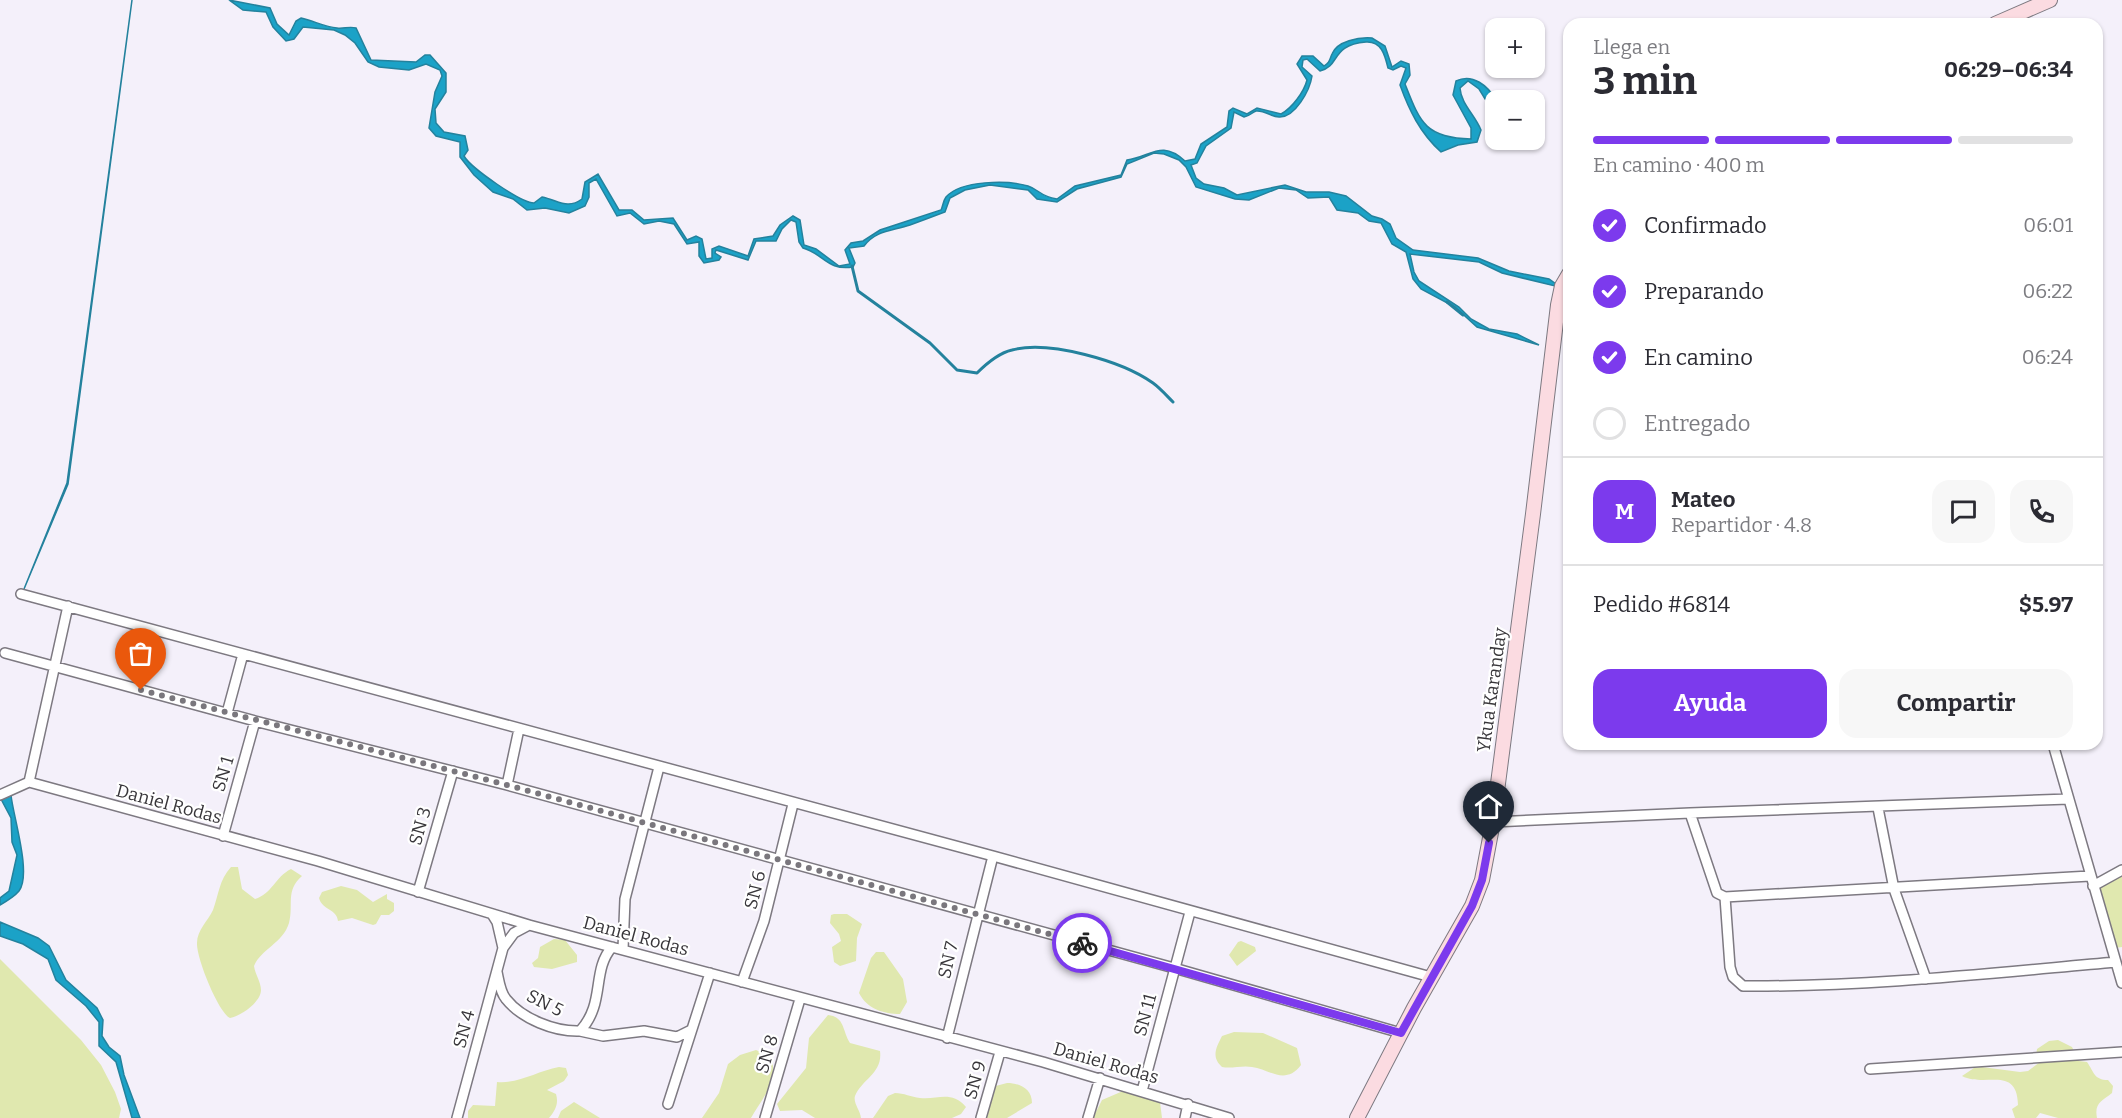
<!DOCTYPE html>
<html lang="es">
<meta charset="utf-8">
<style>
:root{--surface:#fff;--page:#f7f7f7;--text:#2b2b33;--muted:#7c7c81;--line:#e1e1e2;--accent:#7c3aed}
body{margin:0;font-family:Bitter,serif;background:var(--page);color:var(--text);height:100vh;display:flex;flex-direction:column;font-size:22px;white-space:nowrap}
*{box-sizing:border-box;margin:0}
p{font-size:20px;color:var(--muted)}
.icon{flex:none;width:33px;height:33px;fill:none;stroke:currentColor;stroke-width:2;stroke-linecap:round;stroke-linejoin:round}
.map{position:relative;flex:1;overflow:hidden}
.sheet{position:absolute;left:1563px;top:18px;width:540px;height:732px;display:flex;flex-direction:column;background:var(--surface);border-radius:18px;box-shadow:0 2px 4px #0004}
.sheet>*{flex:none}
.controls{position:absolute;left:1485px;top:18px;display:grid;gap:12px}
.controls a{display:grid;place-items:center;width:60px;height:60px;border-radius:12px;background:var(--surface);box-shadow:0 2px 4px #0004;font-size:30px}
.pin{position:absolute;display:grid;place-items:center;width:51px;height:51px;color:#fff;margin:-62px -26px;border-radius:50% 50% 50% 0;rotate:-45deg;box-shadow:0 0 6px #0007}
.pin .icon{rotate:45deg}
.courier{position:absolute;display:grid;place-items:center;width:60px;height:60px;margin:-30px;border:4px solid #7c3aed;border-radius:50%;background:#fff;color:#222;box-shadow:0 2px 8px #0007}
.overview em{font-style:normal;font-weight:700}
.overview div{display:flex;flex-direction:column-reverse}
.overview{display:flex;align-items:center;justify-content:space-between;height:102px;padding:0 30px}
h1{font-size:39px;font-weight:700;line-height:45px}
.bar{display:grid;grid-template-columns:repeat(4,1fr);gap:9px 6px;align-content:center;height:72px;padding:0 30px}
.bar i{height:8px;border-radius:4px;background:var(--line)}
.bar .current{background:var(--accent)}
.bar p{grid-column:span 4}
.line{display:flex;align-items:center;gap:15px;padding:0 30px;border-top:2px solid var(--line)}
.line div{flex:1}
.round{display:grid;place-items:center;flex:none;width:63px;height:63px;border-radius:18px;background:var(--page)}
ol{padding:0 30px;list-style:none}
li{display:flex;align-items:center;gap:18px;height:66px}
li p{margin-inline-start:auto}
li .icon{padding:6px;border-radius:50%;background:var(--accent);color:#fff;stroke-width:4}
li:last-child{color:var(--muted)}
li i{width:33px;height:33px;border:3px solid var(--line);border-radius:50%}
.action{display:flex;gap:12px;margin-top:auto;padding:12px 30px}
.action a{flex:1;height:69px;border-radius:18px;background:var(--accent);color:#fff;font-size:24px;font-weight:700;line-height:69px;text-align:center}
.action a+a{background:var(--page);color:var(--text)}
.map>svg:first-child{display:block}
</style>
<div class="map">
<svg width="2122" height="1118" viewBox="0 0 2122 1118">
<rect width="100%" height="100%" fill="#f4f0fa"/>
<path fill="#e0e8af" d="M231,867H238L242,889L255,899C272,894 275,877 291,869L302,876C285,891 294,904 289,923C283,943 261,949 254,966C255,974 261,982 261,990C261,1002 241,1016 230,1018C218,1012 196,957 197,943C197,930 208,921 213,910C219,894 219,880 231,867Z
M2122,874V947L2115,948L2100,896L2101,884Z
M341,886L357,890L373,902L387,894V899L394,903V911L389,915H381L376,924L373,925L352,918L338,921C337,909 322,910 319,898L322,892Z
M834,914H847L862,924L857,938L856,961L840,966L834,962L832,947L841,941L839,934L830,923L831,915Z
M554,939L565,940L577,955V962L552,969L534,967L532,963L538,958L540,947Z
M1241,941L1255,947L1256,951L1237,966L1229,955L1238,942Z
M876,952H884L903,979L907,1002L900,1014C884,1014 867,1009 859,993L871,958Z
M0,959L81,1040L101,1065L115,1092L121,1109L119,1118H0Z
M828,1015C845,1017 842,1030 850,1043L880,1051C883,1073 862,1079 855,1096C853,1103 860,1110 861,1118H815L802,1110L780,1111L777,1104L806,1068L809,1038Z
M1234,1032L1263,1033L1297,1048L1301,1065C1285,1086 1269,1069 1252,1067C1242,1065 1232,1069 1222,1067C1211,1057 1216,1048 1222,1036Z
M2058,1040L2072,1047L2079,1061L2087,1062C2094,1072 2094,1080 2108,1080L2113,1086L2112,1093C2102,1101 2094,1103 2097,1118H2058L2040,1113L2036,1118H2015L2012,1109L2018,1105C2017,1065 1985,1088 1962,1076L1974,1068L1982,1067L2020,1072L2028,1071L2040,1062L2036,1056L2037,1049L2049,1041Z
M756,1050L770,1056C781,1079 761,1100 751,1118H702L719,1093L728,1064L740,1055Z
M559,1067L566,1068L568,1075L564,1081L547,1090L556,1094C559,1104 555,1111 549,1118H468V1111L473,1105L495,1106L497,1082C519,1084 537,1071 559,1067Z
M1007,1083C1020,1083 1032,1089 1032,1103L1007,1118H986L992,1087Z
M1123,1091L1153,1097L1160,1102L1162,1118H1093L1102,1100Z
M895,1093C904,1093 911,1097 920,1098C938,1100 951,1090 966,1107L961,1114L952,1118H873L888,1096Z
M574,1102L600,1118H558L561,1111Z"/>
<path fill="#1ba2c7" stroke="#24829d" stroke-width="1.5" d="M132,0L68,484L24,589L67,483Z
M229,0L270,8L277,24L289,35L296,21L301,18C314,21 325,27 337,28C344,29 349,26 356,28L371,60L416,62L425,55H430L446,73V92L435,109L436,123L444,132L465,136L468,150L464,156C471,168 521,203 534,203L542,197C558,200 567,210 582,199L585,182L598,174L619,210H632L644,220L673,218L687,240L696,236L702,239L706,259L712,258V249L719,246L748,256L754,239L773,236L780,225L793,216L800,220L804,245L816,249L839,266L850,264L845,250L851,243L863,241L880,230L941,210C943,206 943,201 946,197C961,180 1008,180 1028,186C1040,190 1039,196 1057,199L1075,186L1121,175L1127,160C1151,157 1161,139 1185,161L1195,159L1201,144L1227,127L1229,111L1233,108L1247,114L1257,108L1281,114C1292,108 1304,92 1307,80L1297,64L1302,56H1313L1324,66C1330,62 1329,61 1332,54C1337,41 1359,37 1372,38L1385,46L1392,67L1401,61L1409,64L1410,75L1405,84C1420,122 1425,138 1471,139V128L1453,95L1456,81C1473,73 1488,86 1496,100L1495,115L1479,89L1468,81L1460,88C1461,104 1475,115 1481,130L1477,142L1458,145L1441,152C1420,133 1409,110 1400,85L1406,68L1401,66L1393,70L1388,68C1385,56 1382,41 1366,42C1330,45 1341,66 1320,71L1307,59L1303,60L1302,67L1312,76C1310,90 1295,118 1279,117C1271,117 1265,110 1256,111C1251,113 1250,116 1244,117L1234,112L1231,128L1206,146L1197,163L1191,165L1196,178L1204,184L1224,188L1237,195L1285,185L1306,192H1329L1346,196L1372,216L1382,219L1390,224L1396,238L1413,250L1478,258L1509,271L1549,279L1556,284L1555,286L1502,273L1479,262L1410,254L1414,272L1419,281L1459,307L1471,319L1489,329L1517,334L1539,345L1477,327L1455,307L1421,289L1413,279L1406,252L1392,244L1381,223L1369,221L1358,213L1337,210L1329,197L1308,198L1296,190L1279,188L1249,200L1235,199L1196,187L1186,167L1179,160L1164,154L1154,153L1127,164L1121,177L1077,189L1057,202L1037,199L1028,190L990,185L965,190L950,198L945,212C934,216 921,221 910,225C892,231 876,230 864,246L849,248L855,263L853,267C827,271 824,254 803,248L799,242L796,222L791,220L782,229L776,241H756L748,260L716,250L715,253L721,257L719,260L704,263L699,256V242L687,244L674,224L659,221L644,224L630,213L617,216L596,179L589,183V197L585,206L569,213L545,208L527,210L513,199L493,192L474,175L460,157V142L436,136L429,128L435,92L442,76L440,70L426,64L409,70L379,67L368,62L355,43L345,35L334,30L303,27L294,39L286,41L273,27L266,12L243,10Z
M11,795C13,816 32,874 19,891C14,897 7,901 0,905V898L9,891L17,855L12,842L11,818L1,799Z
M0,922L38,938L49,946L66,980L97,1008L103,1020L102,1036L109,1047L120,1056L124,1075L140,1118H132L116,1062L99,1046V1022L86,1006L56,980L48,959L23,944L0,936Z"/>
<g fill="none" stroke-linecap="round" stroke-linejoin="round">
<path stroke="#24829d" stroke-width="3" d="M852,266L858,291L930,343L957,370L977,373C986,364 999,353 1012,350C1049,340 1122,361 1153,383C1160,388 1167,396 1173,402
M1447,302L1463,315"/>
<g stroke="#7d7981" stroke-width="12">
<path id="street" d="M21,594L993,856L1431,977
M5,653L255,721L507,785L1174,968L1401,1033
M227,713L243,654
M2053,744L2122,983
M29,782L68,606
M507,785L519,729
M0,795L29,782L318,861L529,925L1043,1062L1229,1118
M1878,808L1894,889L1926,979
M1690,813L2069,799
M1493,822L1690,813L1717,893L1725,897L2090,876
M223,836L255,721
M2093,886L2122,870
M418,892L453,771
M1725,897L1730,967L1733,977L1743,986C1868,987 1992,973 2116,962
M492,914L497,922L503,948
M623,949L625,899L659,767
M497,972C499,981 500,992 506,999C522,1019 555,1032 580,1031C606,1003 591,971 612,947
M742,982L764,921L793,804
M580,1031L603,1036L644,1031L677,1037L691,1030
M947,1038L993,856
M1870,1069L2122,1052
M1142,1091L1190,912
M668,1104L710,973
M457,1118L503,948L514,933L529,925
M765,1118L800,999
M981,1118L1000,1052
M1088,1118L1100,1078
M1185,1118L1188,1104"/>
</g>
<g stroke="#7d7981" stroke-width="16">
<path id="secondary" d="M1995,24L2050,0
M1357,1118L1414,1008L1472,906L1482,880L1493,822L1533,514L1558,305L1562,286L1569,274"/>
</g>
<use href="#street" stroke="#fff" stroke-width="9"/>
<use href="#secondary" stroke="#fbdbe1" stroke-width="14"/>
</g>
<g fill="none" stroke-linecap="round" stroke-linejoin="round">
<path stroke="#7a777d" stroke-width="6" stroke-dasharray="0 10.8" d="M141,690L507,785L1082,943"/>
<path stroke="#7c3aed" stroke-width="8" d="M1082,943L1401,1033L1472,906L1482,880L1489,843"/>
</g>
<g text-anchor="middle" stroke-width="4.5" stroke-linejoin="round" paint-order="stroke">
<g font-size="18" fill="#38363a" stroke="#fff">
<text transform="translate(1492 690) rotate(-82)" y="6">Ykua Karanday</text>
<text transform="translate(223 774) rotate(-74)" y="6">SN 1</text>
<text transform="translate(169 804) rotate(15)" y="6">Daniel Rodas</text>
<text transform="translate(420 826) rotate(-74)" y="6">SN 3</text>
<text transform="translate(755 890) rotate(-76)" y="6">SN 6</text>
<text transform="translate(636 936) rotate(15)" y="6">Daniel Rodas</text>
<text transform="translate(948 960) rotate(-77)" y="6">SN 7</text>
<text transform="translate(545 1003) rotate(27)" y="6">SN 5</text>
<text transform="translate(1145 1015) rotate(-75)" y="6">SN 11</text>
<text transform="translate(464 1029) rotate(-75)" y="6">SN 4</text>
<text transform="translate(767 1054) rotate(-74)" y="6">SN 8</text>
<text transform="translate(1106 1063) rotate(16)" y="6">Daniel Rodas</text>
<text transform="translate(975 1080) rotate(-74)" y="6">SN 9</text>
</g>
</g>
</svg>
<div class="controls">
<a>+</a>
<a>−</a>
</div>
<div class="pin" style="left:141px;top:690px;background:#ea580c"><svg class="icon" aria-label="bag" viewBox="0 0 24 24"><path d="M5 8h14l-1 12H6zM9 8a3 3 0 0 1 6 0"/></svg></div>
<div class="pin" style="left:1489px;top:843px;background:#1f2937"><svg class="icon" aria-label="home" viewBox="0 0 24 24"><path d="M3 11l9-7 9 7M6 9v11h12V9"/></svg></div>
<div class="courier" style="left:1082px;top:943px"><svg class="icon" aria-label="bike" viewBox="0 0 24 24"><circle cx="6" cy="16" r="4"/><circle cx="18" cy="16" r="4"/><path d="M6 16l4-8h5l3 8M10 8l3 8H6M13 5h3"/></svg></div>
<section class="sheet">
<div class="overview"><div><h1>3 min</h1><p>Llega en</p></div><em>06:29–06:34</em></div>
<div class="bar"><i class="current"></i><i class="current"></i><i class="current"></i><i></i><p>En camino · 400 m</p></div>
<ol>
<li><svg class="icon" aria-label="check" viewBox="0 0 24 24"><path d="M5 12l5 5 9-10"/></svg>Confirmado<p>06:01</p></li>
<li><svg class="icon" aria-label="check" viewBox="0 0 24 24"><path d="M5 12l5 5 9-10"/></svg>Preparando<p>06:22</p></li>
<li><svg class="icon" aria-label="check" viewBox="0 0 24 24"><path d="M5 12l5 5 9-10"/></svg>En camino<p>06:24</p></li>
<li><i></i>Entregado</li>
</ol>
<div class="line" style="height:108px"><b class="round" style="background:var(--accent);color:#fff">M</b><div><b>Mateo</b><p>Repartidor · 4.8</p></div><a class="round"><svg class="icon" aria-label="chat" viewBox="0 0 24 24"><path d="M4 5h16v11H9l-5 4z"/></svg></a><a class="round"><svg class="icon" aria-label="phone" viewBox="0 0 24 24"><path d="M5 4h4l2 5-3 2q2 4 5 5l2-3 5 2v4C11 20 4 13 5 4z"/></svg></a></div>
<div class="line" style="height:78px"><div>Pedido #6814</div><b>$5.97</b></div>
<div class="action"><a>Ayuda</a><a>Compartir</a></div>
</section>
</div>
